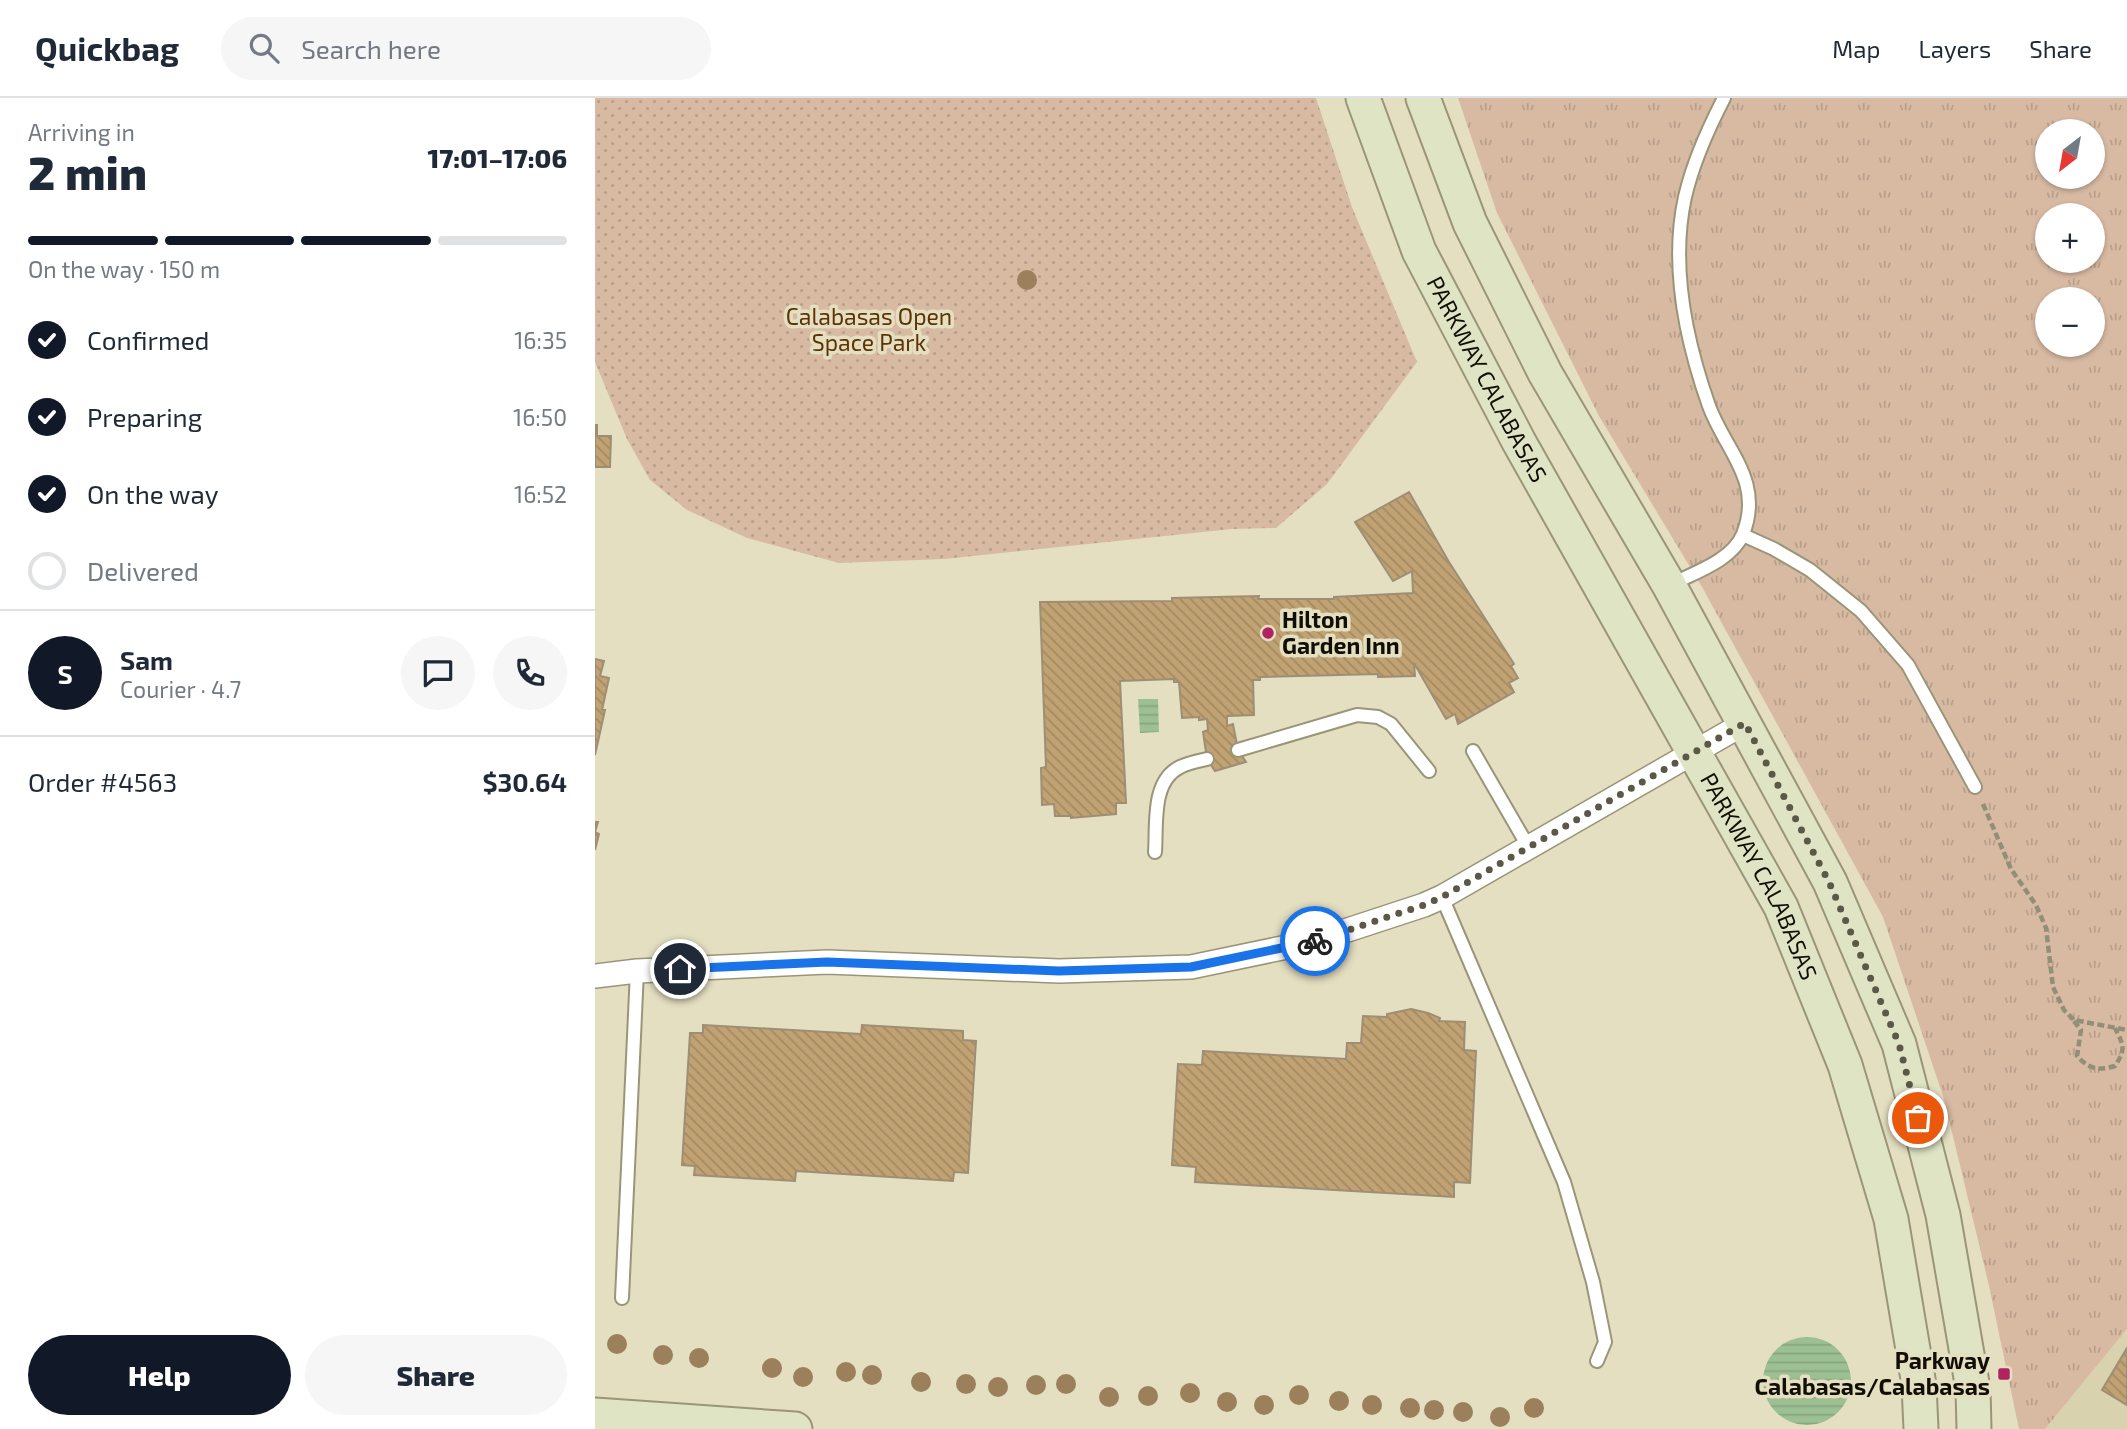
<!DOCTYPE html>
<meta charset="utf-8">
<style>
:root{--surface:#fff;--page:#f6f6f7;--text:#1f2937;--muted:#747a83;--line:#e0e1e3;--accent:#111827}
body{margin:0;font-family:"Exo 2",sans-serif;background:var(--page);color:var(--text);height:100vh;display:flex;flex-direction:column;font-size:26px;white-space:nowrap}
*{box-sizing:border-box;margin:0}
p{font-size:23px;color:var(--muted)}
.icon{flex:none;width:38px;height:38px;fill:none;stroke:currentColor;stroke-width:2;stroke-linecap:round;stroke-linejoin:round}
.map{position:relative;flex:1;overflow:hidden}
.details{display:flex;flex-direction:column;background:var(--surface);width:595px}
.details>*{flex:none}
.needle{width:46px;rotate:211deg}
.fabs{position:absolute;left:1440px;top:21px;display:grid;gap:14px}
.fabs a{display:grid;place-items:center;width:70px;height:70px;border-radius:50%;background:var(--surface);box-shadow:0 2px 5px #0004;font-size:35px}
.pin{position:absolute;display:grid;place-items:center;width:60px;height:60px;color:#fff;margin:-30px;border:4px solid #fff;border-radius:50%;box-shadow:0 2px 7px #0007}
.courier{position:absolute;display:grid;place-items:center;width:70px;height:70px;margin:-35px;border:5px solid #1a73e8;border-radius:50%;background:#fff;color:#222;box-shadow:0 2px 9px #0007}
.headline em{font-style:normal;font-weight:800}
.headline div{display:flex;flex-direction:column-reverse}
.headline{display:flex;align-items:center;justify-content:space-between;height:119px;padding:0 28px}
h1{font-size:46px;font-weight:800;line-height:52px}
.bar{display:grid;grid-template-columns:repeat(4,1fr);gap:10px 7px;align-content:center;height:84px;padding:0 28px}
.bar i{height:9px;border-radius:5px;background:var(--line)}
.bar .on{background:var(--accent)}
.bar p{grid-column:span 4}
.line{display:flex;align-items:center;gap:18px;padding:0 28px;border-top:2px solid var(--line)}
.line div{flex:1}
.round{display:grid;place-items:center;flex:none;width:74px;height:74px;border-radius:37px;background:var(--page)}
ol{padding:0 28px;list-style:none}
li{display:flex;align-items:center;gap:21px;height:77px}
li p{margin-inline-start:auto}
li .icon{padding:7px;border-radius:50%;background:var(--accent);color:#fff;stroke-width:4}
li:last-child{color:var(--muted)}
li i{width:38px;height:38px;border:4px solid var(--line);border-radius:50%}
.action{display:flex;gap:14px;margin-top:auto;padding:14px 28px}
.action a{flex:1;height:80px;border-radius:42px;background:var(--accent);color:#fff;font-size:28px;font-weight:800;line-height:80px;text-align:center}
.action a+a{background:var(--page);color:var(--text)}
header{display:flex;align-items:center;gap:42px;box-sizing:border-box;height:98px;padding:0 35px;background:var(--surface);border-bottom:2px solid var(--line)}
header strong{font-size:33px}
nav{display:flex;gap:38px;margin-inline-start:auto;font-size:24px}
.search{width:490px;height:63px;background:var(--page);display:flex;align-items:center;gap:18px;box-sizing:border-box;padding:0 24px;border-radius:38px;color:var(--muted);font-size:26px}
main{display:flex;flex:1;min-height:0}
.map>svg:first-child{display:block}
</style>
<header>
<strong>Quickbag</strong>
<div class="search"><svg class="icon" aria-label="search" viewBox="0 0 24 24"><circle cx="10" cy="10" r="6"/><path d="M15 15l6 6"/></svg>Search here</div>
<nav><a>Map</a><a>Layers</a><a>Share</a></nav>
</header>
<main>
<section class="details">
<div class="headline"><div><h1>2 min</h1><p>Arriving in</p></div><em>17:01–17:06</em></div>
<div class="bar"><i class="on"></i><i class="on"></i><i class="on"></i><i></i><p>On the way · 150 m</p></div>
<ol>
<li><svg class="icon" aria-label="check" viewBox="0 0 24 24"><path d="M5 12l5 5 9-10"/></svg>Confirmed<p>16:35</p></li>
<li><svg class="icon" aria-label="check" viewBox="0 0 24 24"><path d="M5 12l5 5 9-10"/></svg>Preparing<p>16:50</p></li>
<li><svg class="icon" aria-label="check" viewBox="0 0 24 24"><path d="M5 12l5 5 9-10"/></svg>On the way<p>16:52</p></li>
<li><i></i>Delivered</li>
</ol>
<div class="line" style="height:126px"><b class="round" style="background:var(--accent);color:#fff">S</b><div><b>Sam</b><p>Courier · 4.7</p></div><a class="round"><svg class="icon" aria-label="chat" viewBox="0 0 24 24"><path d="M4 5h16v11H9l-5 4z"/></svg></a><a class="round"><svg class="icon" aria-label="phone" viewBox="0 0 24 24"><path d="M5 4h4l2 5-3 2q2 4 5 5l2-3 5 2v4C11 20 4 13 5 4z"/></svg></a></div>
<div class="line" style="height:91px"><div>Order #4563</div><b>$30.64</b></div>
<div class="action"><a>Help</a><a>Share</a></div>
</section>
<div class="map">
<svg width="1532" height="1331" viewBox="0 0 1532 1331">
<defs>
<pattern id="grass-tufts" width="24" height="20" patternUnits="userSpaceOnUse" patternTransform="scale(1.75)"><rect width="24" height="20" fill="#d8baa3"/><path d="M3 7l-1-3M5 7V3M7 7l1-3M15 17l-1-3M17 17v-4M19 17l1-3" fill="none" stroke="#b89f8b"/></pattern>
<pattern id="park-dots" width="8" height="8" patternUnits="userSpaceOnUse" patternTransform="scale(1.75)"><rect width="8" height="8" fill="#d8baa3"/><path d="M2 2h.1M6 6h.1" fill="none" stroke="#b89f8b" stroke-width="1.8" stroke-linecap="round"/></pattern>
<pattern id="water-rules" width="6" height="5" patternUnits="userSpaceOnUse" patternTransform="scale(1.75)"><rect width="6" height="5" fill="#9dc093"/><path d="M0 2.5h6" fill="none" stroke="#86a47d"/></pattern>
<pattern id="building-back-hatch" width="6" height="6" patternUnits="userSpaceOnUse" patternTransform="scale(1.75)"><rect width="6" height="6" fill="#c0a273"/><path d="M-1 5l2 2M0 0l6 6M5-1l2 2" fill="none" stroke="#a48a62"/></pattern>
</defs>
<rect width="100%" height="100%" fill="#e5dfc1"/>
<path fill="#d9d2ae" d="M1532,1231V1331H1450Z"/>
<path fill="url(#grass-tufts)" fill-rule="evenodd" d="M863,0H1532V1231L1450,1331H1424L1394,1188L1349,1001L1288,819L1107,489L1004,318L902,115ZM1452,33H1498V79H1452ZM1452,117H1498V163H1452ZM1452,201H1498V247H1452Z"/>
<path fill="url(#park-dots)" d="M0,0H721L757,109L822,264L732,386L681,430L637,431L349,461L244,465L152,440L92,412L55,382L32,341L0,264Z"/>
<path fill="url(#water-rules)" d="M543,601H563L564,634L545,635Z
M1168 1283a44 44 0 1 1 88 0a44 44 0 1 1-88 0Z"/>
<path fill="url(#building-back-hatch)" stroke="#9e8e75" stroke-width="2" d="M0,327H2V338H16L15,369H0Z
M814,394L854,464L919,566L916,568L923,580L914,585L919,594L863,626L860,616L851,621L819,565L820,578L783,579V576L665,579V582H658L659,617L632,618V628L638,626L643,652L651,664L620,673L612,661L608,634L613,632L612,621L604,622V619L587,620L584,584H579V581L525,583L531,705H521V716L476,720V718H460L459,706L447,707L446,670L451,669L445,504L577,503V500L664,498L663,501H739V499L818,495L817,473L798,483L760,424Z
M0,561L9,563L5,578L14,580L7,612H10L0,657Z
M0,724H3L0,734L4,736L0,752Z
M816,911L833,915L845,920L844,923L870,924L869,952L881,953L875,1085L859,1084V1099L600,1084L601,1069L577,1067L583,966L607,967L608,953L751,961L752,945H766L768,918L792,919V916Z
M108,927L266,936L267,927L368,933V942L381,943L373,1075L359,1074L358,1083L201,1073L200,1083L99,1077L100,1068L87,1067L95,935H108Z
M1532,1250V1307L1507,1292Z"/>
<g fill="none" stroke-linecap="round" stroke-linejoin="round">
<g stroke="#9a9578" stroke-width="16">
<path id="lane" d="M1148,437L1179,451L1215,472L1266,513L1313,567L1380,689
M1075,487C1098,475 1137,463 1148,436C1169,383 1130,352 1114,308C1091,243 1075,167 1090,99C1098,64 1113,31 1129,0
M643,652L762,617L783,619L796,626L834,673
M878,653L934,750
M560,754C562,727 556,683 585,669C593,665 603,663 612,661
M847,799L969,1084L998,1184L1010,1244L1002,1263
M27,1200L42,873"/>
</g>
<g stroke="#9a9578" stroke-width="26">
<path id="street" d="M0,878L42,873L232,864L464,873L596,869L716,844L829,807L847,799L1150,625"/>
</g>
<g stroke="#9a9578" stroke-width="37">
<g id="secondary">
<path id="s1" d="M768,0L824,153L924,344L1186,809L1250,967L1296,1121L1324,1287L1326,1331"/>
<path d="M828,0L875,125L950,275L1074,487L1235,784L1304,946L1348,1117L1378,1291L1379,1331"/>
<path d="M0,1317L200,1331"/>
</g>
</g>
<path stroke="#928e78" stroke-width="4.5" stroke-dasharray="7 3.5" stroke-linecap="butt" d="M1388,706L1416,771L1441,807L1451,830L1458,889L1469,912L1479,922L1532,932
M1479,923L1486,932L1482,958C1494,971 1502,973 1520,968C1531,951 1529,948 1520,930"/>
<use href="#lane" stroke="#fff" stroke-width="12"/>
<use href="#street" stroke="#fff" stroke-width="23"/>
<use href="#secondary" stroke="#dee4c4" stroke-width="33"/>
</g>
<g fill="#9b805b">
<circle cx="432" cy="182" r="10"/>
<circle cx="22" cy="1246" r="10"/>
<circle cx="68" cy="1257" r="10"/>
<circle cx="104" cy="1260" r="10"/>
<circle cx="177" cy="1270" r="10"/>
<circle cx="251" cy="1274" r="10"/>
<circle cx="277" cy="1277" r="10"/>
<circle cx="208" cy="1279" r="10"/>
<circle cx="326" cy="1284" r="10"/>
<circle cx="371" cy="1286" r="10"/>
<circle cx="471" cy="1286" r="10"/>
<circle cx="441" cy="1287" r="10"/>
<circle cx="403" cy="1289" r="10"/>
<circle cx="595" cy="1295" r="10"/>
<circle cx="704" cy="1297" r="10"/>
<circle cx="553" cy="1298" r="10"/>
<circle cx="514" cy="1299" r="10"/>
<circle cx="744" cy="1303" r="10"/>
<circle cx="632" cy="1304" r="10"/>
<circle cx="669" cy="1307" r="10"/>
<circle cx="777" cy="1307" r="10"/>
<circle cx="815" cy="1310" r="10"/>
<circle cx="939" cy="1310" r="10"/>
<circle cx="839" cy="1312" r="10"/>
<circle cx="868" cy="1314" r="10"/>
<circle cx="905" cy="1319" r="10"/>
</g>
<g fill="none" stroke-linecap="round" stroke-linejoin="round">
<path stroke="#5b5847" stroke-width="7" stroke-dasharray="0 12.6" d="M720,843L829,807L847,799L1150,625L1234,784L1304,946L1323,1020"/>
<path stroke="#1a73e8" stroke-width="9" d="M85,871L232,864L464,873L596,869L720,843"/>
</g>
<g fill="#af2361" stroke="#e5dfc1" stroke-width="2.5">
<circle cx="673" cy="535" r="7"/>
<rect x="1402" y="1269" width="14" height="14" rx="3.5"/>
</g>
<g text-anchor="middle" stroke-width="7" stroke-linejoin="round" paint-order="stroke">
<g font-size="23" fill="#5e3307" stroke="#e5dfc1">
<text x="274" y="227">Calabasas Open<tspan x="274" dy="26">Space Park</tspan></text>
</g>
<g font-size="23" fill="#110f05" stroke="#e5dfc1">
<text dy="8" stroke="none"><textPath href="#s1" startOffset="308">PARKWAY CALABASAS</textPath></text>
<text dy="8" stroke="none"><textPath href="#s1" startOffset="875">PARKWAY CALABASAS</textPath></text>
</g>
<g font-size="23" font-weight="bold" fill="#110f05" stroke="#e5dfc1" text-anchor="start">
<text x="687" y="530">Hilton<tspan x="687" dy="26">Garden Inn</tspan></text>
<text x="1395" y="1271" text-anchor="end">Parkway<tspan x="1395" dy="26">Calabasas/Calabasas</tspan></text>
</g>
</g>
</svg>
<div class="fabs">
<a><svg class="needle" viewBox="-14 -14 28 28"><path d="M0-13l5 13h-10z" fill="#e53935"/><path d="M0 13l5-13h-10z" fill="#747a83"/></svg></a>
<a>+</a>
<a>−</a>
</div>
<div class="pin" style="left:1323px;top:1020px;background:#ea580c"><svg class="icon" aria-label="bag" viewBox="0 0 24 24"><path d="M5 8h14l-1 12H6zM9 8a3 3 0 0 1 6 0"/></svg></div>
<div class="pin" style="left:85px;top:871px;background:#1f2937"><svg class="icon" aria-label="home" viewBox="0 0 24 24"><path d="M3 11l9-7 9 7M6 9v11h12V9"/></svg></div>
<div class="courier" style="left:720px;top:843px"><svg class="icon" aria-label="bike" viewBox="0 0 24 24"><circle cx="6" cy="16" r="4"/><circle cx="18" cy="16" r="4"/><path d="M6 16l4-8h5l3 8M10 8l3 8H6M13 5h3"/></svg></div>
</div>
</main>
